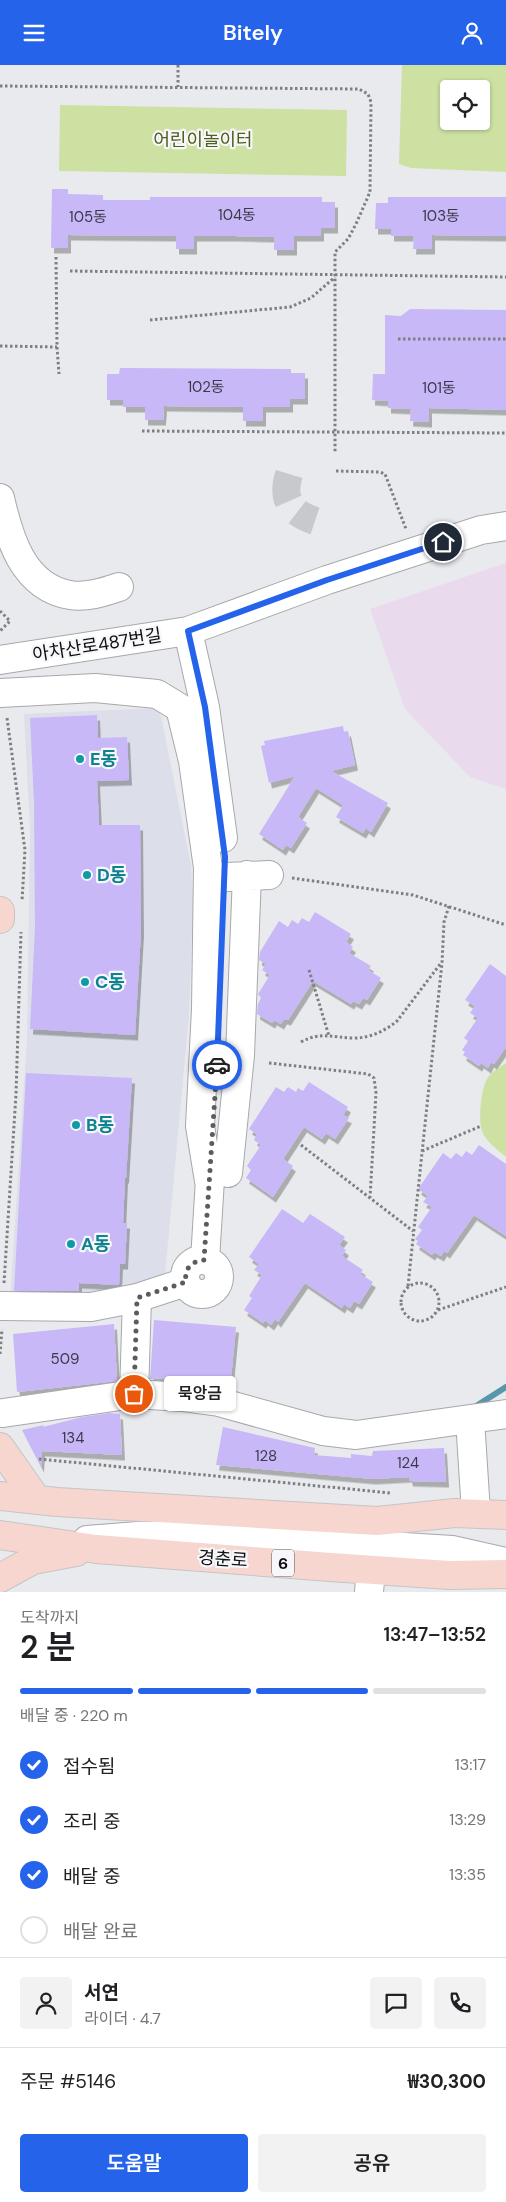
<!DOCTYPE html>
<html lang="ko">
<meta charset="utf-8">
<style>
:root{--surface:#fff;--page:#f2f2f2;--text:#202124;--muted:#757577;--line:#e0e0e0;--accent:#2563eb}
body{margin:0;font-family:"DM Sans","Noto Sans KR",sans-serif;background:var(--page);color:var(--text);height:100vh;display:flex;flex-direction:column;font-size:19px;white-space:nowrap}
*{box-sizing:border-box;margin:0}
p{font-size:16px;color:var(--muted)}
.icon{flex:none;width:28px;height:28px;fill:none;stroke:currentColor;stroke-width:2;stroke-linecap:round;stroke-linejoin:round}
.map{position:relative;height:1527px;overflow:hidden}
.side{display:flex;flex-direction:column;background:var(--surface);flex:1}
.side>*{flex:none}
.fabs{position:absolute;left:440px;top:15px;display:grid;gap:10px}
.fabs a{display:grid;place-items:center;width:50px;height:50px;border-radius:5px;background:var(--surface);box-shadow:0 1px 4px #0004;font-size:25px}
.pin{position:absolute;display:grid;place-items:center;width:42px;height:42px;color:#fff;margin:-21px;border:2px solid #fff;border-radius:50%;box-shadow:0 1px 5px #0007}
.courier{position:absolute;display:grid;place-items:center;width:50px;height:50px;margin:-25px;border:4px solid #2563eb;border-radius:50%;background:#fff;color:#222;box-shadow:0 1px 6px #0007}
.bubble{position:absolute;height:35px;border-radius:5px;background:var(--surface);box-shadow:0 1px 4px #0004;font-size:16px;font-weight:600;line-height:35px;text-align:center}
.summary em{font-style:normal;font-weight:600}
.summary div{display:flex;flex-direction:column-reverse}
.summary{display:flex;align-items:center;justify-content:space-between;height:85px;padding:0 20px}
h1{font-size:32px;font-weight:600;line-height:38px}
.bar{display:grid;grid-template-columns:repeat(4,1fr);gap:8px 5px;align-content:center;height:60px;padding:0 20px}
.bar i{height:6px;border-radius:4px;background:var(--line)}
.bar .current{background:var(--accent)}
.bar p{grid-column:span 4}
.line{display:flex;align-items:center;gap:12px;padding:0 20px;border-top:1px solid var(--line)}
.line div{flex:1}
.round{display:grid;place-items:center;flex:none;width:52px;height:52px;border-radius:5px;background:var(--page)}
ol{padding:0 20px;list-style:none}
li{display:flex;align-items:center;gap:15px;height:55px}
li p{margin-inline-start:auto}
li .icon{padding:5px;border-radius:50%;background:var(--accent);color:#fff;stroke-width:4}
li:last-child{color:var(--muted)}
li i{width:28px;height:28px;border:2px solid var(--line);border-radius:50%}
.action{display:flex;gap:10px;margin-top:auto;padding:10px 20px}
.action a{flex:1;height:58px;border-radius:5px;background:var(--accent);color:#fff;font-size:20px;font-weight:600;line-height:58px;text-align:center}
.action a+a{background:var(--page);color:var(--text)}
header{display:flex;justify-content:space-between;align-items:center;height:65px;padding:0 20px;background:var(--accent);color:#fff;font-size:22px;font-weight:600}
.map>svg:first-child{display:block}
</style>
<header><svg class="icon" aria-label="menu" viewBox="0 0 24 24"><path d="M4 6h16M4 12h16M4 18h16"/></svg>Bitely<svg class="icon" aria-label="person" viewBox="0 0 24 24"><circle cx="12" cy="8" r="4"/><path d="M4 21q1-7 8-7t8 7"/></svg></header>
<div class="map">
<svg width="506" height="1527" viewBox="0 0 506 1527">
<defs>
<filter id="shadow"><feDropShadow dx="3" dy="5.5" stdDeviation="0" flood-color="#0004"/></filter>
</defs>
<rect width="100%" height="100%" fill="#e9eaed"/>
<path fill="#dcdee9" d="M157,643L161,651L191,801L193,833L189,950L164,1220L96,1237L10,1235L27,973L30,764L24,649Z"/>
<path fill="#e9daed" d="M506,498V724L470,712L405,644L370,544Z"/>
<path fill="#cce1a2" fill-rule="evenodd" d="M402,0H506V107L411,103L399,99ZM449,24H481V56H449Z
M60,40L347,45L346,111L59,106Z
M506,998V1092C498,1085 485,1076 482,1066C478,1056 481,1026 486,1016C490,1007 499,1003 506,998Z"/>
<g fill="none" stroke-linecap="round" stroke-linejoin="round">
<path stroke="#5a96a9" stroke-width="6" d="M473,1343L506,1322"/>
</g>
<path fill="#c8b8f8" filter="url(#shadow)" d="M52,124H68V129L103,130V135H150V132H322V137H335V163H321V171H294V185H274V172L235,171H194V184H176V171L68,170V183H51Z
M388,132H506V171L432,170V184H413L414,171H391V164H375L376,138H388Z
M410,244L506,245V345L429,343V357L410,356L411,344L388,343V336L372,335L373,309H385V250L401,251Z
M120,303L291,304V308H305V334H290V342H263V356H243V342L164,341L163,355H145V342H123V335H107V309H119Z
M97,650L98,673L127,672L129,715L97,716L99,760H140L141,866L135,970L30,964L35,863L34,737L30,653Z
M343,661L344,667L348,666L355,700L331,706L388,738L371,767L366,763L363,768L336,752L343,740L316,723L298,752L307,758L291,783L286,780L283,785L259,769L295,711L269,718L261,681L265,680L264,676Z
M315,847L351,869L346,877L353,882L349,888L371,901L368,905L381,913L367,935L363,933L359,939L353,936L351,939L313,916L288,955L284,954L281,959L274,955L272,958L257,949L258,939L261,933L258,929L270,910L262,905L266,899L259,895L260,887L279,856L288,862L292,855L298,859L302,853L309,857Z
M490,899L506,911V982L494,999L491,997L488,1003L481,998L479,1001L463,990L465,987L462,985L468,976L464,973L478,953L470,948L475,941L465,935Z
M26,1008L132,1013L126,1113H125L123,1158H127L125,1199H120L119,1220L79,1218V1226H14Z
M309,1017L348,1042L343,1050L349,1053L335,1074L326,1068L322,1074L304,1062L283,1094L293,1101L273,1132L246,1113L251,1105L247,1101L261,1080L254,1075L257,1069L249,1064L276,1022L284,1027L288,1022L296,1027L298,1023L303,1026Z
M479,1080L506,1099V1171L474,1150L447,1188L444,1186L441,1191L434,1187L432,1190L416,1179L418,1176L415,1174L422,1165L418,1162L432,1142L423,1137L428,1131L418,1124L443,1088L451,1094L456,1088L462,1092L466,1086L472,1090Z
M282,1144L303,1158L310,1149L345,1172L339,1180L346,1185L342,1191L363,1205L360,1209L373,1217L359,1239L354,1236L350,1243L344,1239L342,1243L305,1218L278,1257L275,1254L271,1260L265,1255L263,1258L244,1245L252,1233L249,1231L262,1210L254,1205L259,1199L249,1192Z
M154,1255L236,1262L230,1323L183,1316L182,1312L150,1314Z
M114,1259L117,1316L17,1327L13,1269Z
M110,1348L120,1349L122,1390L42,1386L41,1402L22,1365L44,1360L43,1362L82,1352Z
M223,1362L315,1383L314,1390L351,1393V1389L372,1391L373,1386L444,1383L446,1417L410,1416L409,1412L373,1414L216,1400Z"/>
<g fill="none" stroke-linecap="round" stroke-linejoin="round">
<path stroke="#c8c9cc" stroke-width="28" stroke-dasharray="28 14" stroke-linecap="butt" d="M289,409C281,435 291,448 315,456"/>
<g stroke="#a7a8ab" stroke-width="30">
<path id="minor" d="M0,433C9,473 23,522 70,530C86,533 104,527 119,522
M188,566L205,642L223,773
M0,595L188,566L327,515L481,465L506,461
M0,628L95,623L157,629L180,643L193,696L208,803L206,944L200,1061L209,1116
M208,813L269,810
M228,1108L240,990L247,810
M205,1195L211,1098
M185 1212a17 17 0 1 1 34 0a17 17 0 1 1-34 0Z
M137,1233L186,1217
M0,1241L91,1242L137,1233L134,1329
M3,1348L134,1329L182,1332L219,1337L323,1366L356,1370L470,1354
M476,1448L470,1354L506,1349
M87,1475L138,1471H228L452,1485L506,1497
M369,1527L371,1504"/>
</g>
<g stroke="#c5c5c6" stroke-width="30">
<path id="major" d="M0,846V854
M0,1382L37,1435
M0,1431L57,1437L377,1456L455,1448L506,1450
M0,1470L96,1484L330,1502L449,1510L506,1509
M0,1513L33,1495L76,1487"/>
</g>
<path stroke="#7e7f81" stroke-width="3" stroke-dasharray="2.5 2.5" stroke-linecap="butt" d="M178,0V22
M0,21L359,24L368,29L371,37L370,127L356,159L348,174L335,187V387
M56,192L57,282L59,309
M70,206L506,212
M150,255L290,242L311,233L335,212
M398,274H506
M0,281L57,282
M142,366L506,368
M336,406L380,407L385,409L406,464
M0,546L10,556L0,566
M7,653L25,785L22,836
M292,813L413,830L506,860
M309,905L329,971
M301,977C321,966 333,973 354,973C370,973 385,966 397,956L441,898
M269,998L368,1009L374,1013L376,1028L370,1133
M301,1080L413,1166
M422,1086L481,1061
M401 1237a19 19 0 1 1 38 0a19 19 0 1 1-38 0Z
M4,1218L16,1029L21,867
M408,1221L442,898L444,857L449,841
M438,1245L506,1222
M0,1289L2,1264
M39,1394L391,1428"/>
<use href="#minor" stroke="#fff" stroke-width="28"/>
<use href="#major" stroke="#f7d6d0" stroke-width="28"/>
</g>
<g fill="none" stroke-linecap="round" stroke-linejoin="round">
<path stroke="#5b5c5d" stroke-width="5" stroke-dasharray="0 9" d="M134,1329L137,1233L186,1217C184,1204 191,1196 204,1195L217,1000"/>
<path stroke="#2563eb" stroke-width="6" d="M217,1000L225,792L205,642L188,566L327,515L443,477"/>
</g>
<g fill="#0f9aa8" stroke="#f7f7fb" stroke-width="2">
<circle cx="80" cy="694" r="5"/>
<circle cx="87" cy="810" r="5"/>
<circle cx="85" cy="917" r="5"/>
<circle cx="76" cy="1060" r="5"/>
<circle cx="71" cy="1179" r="5"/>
</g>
<g text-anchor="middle" stroke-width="4.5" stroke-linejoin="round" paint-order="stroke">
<g font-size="15" fill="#3c394a">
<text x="237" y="155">104동</text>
<text x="441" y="156">103동</text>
<text x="88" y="157">105동</text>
<text x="206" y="327">102동</text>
<text x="439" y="328">101동</text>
<text x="65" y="1299">509</text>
<text x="73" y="1378">134</text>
<text x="266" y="1396">128</text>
<text x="408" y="1403">124</text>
</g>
<rect fill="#f7f7fb" stroke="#545556" stroke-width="1" x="272" y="1484.5" width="22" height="27" rx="4"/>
<g font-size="16" font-weight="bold" fill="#0e0f10">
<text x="283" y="1504">6</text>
</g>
<g font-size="18" fill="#4d5f19" stroke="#f7f7fb">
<text x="203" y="81">어린이놀이터</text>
</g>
<g font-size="18" fill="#0e0f10" stroke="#f7f7fb">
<text transform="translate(97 580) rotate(-9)" y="6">아차산로487번길</text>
<text transform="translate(223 1494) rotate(4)" y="6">경춘로</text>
</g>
<g font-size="18" font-weight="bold" fill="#0d838f" stroke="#f7f7fb" text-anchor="start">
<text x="90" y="700">E동</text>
<text x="97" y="816">D동</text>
<text x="95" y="923">C동</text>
<text x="86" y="1066">B동</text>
<text x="81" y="1185">A동</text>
</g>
</g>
</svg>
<div class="fabs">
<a><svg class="icon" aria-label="locate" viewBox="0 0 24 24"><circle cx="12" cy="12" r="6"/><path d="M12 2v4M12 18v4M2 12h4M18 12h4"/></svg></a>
</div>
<div class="pin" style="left:134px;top:1329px;background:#ea580c"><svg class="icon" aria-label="bag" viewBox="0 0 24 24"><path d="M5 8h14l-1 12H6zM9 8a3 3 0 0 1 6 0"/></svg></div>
<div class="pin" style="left:443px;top:477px;background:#1f2937"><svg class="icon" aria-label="home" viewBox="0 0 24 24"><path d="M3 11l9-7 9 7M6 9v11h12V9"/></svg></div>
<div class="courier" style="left:217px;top:1000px"><svg class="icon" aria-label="car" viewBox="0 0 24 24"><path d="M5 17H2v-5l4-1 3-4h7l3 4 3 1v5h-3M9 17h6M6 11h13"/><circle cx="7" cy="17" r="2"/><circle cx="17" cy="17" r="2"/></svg></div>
<div class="bubble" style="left:164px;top:1311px;width:72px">묵앙금</div>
</div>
<section class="side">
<div class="summary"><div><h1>2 분</h1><p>도착까지</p></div><em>13:47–13:52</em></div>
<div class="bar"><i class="current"></i><i class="current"></i><i class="current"></i><i></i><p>배달 중 · 220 m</p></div>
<ol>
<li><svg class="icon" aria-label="check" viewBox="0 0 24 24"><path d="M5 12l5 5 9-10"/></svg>접수됨<p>13:17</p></li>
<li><svg class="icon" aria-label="check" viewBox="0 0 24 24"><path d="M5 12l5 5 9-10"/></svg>조리 중<p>13:29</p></li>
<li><svg class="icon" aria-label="check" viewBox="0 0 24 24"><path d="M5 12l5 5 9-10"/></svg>배달 중<p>13:35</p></li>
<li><i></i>배달 완료</li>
</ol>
<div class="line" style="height:90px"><a class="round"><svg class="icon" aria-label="person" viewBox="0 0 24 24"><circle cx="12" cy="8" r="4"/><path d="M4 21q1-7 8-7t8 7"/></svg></a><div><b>서연</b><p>라이더 · 4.7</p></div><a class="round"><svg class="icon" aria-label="chat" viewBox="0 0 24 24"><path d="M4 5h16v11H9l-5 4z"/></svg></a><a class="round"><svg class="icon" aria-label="phone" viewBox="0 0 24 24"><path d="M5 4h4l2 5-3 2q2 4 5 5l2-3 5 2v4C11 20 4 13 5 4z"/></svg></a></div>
<div class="line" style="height:65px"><div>주문 #5146</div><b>₩30,300</b></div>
<div class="action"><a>도움말</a><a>공유</a></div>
</section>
